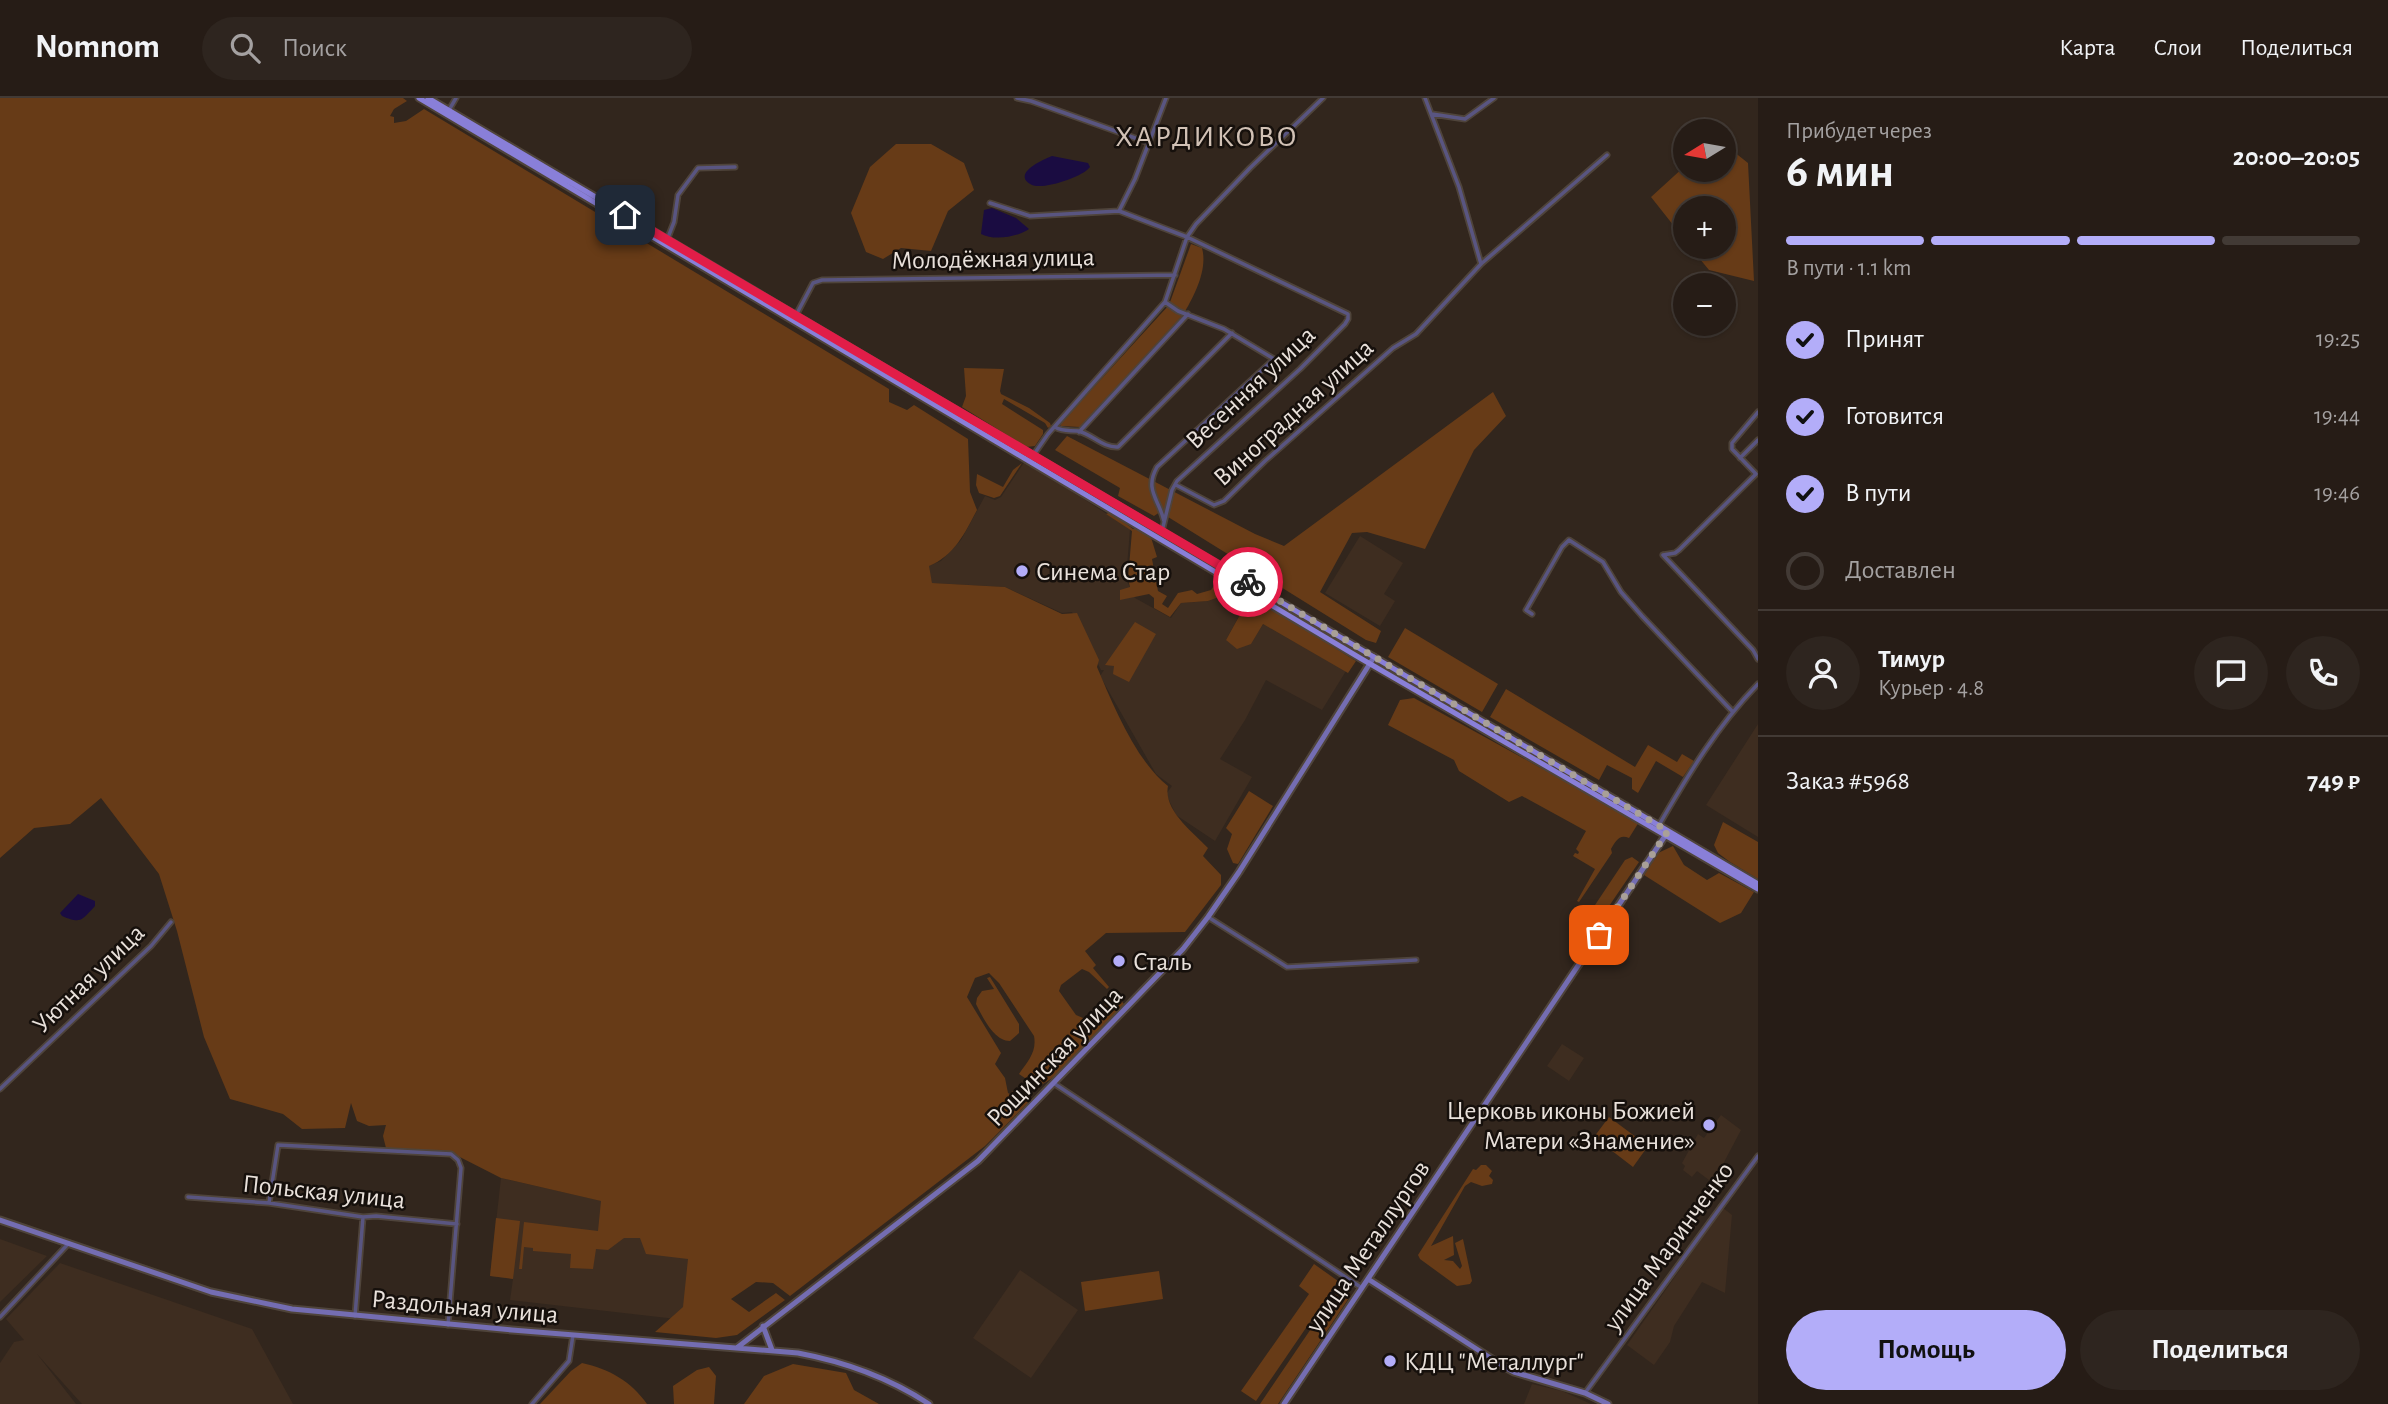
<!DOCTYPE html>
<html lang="ru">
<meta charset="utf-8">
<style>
:root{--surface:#261c16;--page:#2e251f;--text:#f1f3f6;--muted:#a4a1a1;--line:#423a35;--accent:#b3adf9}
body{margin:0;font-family:"Alegreya Sans",sans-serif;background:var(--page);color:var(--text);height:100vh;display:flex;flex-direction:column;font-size:26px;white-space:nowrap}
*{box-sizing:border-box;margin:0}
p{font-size:23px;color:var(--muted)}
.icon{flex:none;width:38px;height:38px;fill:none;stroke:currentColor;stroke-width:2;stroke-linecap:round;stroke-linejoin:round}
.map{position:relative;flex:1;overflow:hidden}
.drawer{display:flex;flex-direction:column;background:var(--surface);width:630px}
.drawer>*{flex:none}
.needle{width:46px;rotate:259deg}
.fabs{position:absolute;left:1673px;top:21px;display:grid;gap:14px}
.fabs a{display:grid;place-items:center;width:63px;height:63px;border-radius:50%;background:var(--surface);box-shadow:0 2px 5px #0004,0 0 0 2px var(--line);font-size:35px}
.pin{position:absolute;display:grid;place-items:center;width:60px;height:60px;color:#fff;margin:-30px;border-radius:14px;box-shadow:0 4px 10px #0006}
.courier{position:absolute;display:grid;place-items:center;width:70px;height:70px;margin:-35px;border:5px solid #e11d48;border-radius:50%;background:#fff;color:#222;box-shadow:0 2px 9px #0007}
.overview em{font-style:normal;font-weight:700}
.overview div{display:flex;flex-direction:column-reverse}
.overview{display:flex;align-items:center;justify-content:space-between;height:119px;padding:0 28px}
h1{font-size:46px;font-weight:700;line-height:52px}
.bar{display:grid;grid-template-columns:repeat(4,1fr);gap:10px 7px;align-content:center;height:84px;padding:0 28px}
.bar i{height:9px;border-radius:5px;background:var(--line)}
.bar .current{background:var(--accent)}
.bar p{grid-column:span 4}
.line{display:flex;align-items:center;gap:18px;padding:0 28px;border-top:2px solid var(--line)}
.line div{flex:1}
.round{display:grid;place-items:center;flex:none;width:74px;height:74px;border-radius:37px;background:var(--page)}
ol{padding:0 28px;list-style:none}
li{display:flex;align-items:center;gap:21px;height:77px}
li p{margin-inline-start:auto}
li .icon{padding:7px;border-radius:50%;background:var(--accent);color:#111;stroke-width:4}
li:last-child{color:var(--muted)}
li i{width:38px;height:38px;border:4px solid var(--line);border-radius:50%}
.action{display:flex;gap:14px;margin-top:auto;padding:14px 28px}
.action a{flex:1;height:80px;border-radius:42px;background:var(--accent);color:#111;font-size:28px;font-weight:700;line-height:80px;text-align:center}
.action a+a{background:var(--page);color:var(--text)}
header{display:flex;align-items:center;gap:42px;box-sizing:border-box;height:98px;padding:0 35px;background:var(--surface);border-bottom:2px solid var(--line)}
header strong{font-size:33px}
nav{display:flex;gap:38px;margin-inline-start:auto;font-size:24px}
.search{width:490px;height:63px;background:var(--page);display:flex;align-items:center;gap:18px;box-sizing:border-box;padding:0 24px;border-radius:38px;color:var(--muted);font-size:26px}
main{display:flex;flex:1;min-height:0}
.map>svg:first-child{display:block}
</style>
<header>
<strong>Nomnom</strong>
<div class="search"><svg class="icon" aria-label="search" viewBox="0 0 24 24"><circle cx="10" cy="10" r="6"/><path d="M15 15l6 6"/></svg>Поиск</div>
<nav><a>Карта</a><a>Слои</a><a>Поделиться</a></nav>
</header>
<main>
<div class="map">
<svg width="1758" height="1306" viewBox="0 0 1758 1306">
<rect width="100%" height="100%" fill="#32261d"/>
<path fill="#3e2d20" d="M1025,363L1130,431L1126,481L1135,500L1171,520L1181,505L1208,503L1222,498L1244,509L1226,542L1251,545L1263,526L1346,573L1322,612L1266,582L1245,622L1220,661L1252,679L1215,743L1176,717L1166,696L1172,688L1156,676L1100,578L1104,572H1101L1072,514L1062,515L1005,489L932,485L928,468L941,463L961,442L985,398L995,402L1001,399Z
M1360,438L1403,465L1384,496L1395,503L1380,528L1325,495Z
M1758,626V739L1706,707Z
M1562,946L1584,960L1569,983L1547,968Z
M1721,1017L1741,1032L1713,1085L1697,1073L1692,1079L1683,1072L1685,1068L1682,1065L1698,1036L1704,1040Z
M501,1080L602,1103L692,1158L685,1222L510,1202L513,1181L490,1178Z
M1723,1110L1732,1117L1725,1195L1702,1184L1674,1228L1670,1244L1654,1267L1627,1247Z
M0,1141L47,1158L0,1204Z
M60,1165L252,1231L293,1306H82L37,1256L76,1306H0V1265L14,1244L24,1242L6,1221Z
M1020,1172L1078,1212L1031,1280L973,1240Z
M1532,1286L1562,1293L1591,1306H1524Z"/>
<path fill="#673b17" d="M0,0H403L407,3L394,11L390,18L394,19V25L406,23L424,11L889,291V304L907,312L914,307L968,341L970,394L977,412C965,435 954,458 929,468L932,485L1005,489L1062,516L1077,515L1099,562L1097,569C1113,607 1136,663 1168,688C1163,712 1193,734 1208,750L1203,758L1221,777V787L1185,834L1106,835L1085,853L1096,867L1093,870L1109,889L1107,891L1089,874L1082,871L1061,887L1059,893L1076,917L1083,920L1091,917L1115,896L1124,906L1059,976L1038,989L1019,976C1028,963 1037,954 1034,938L999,885L989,875L975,880L967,899L1001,955L995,966L1005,980L1008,995L1010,996L1013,993L1032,1001L985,1048L790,1198L773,1185L756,1184L731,1201L749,1214L776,1195L785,1202L737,1237L716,1240L655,1234L683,1209L688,1161L646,1156L640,1140H624L608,1152L596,1151L593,1171L570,1170L571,1156L533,1153V1150L524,1149L522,1171H519L524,1124L598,1133L601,1103L501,1080L452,1055L386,1050L383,1038L386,1027L369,1028L357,1023L351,1005L345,1030L302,1031L283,1016L230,1001L204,939L177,833L159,776L101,700L70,726L34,730L0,760Z
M896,46H931L964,65L974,92L948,113L931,153L901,150L883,161L866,154L851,115L870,69Z
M1724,46L1748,65L1754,183L1709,172L1690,149H1724V110H1685V142L1651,99L1685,68V72H1724Z
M1191,146L1202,150C1208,172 1194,198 1183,217L1080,329L1061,328L1060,326L1169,207Z
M964,270L1004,271L1000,293L1001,296L1029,310L1050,325L1051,328L1048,330L1045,325L1004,301L1002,306L1043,332V336L1035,348L1026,349L962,309L966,298Z
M1493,294L1506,318L1474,352L1425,451L1367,434L1352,435L1320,494L1381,533L1376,545L1366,542L1160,414L1154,418L1118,398L1120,390L1055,352L1067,338L1255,436L1284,448Z
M1022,365L1000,398L994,400L979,395L976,387L977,376L1003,389L1013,372Z
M1111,414L1133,431H1140L1150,436L1157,459L1152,461L1158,493L1167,498L1162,506L1168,510L1178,495L1192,492L1197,496L1211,492L1216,485L1225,482L1241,492L1242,497L1236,505L1222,498L1208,503L1181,505L1170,519L1154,510V500L1149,496L1120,502V492L1130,489L1128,481L1132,433L1106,416Z
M1253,499L1356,563L1348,575L1263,526L1251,546L1237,551L1226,542L1247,504Z
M1135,524L1156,536L1129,584L1113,576L1114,568L1105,567Z
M1405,530L1498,586L1482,614L1388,559Z
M1506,591L1635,669L1648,647L1677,664L1682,656L1694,663L1683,679L1656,663L1638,695L1632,691V680L1607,667L1599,682L1490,619Z
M1414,600L1639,724L1629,740C1619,736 1616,743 1611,751L1612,755L1579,804L1577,803L1595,771L1573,758L1575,755L1578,756L1579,754L1576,751L1586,733L1522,698L1509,704L1459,673L1454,662L1388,627L1400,602Z
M1249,693L1273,708L1238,766L1233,765L1227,751L1232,736L1226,730Z
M1723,724L1758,744V781L1730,764L1718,755L1714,747Z
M1673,748L1684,767L1707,782L1719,775L1754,794L1741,815L1720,825L1644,777L1658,755Z
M1632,759L1639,764L1603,817L1593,810L1625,762Z
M990,879L1019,926V935L1010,943C994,943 983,920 976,906L977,900L982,893L994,891L987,880Z
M1609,1019L1648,1048L1633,1069L1594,1039Z
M1481,1067H1486L1492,1073L1489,1078L1493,1082L1492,1086L1482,1088L1471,1084L1465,1088L1431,1148L1453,1138L1454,1157L1444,1162L1453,1163L1460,1171L1462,1168L1455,1145L1463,1141L1472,1183L1470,1186L1457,1188L1420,1161L1418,1157L1473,1071L1476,1072Z
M496,1120L520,1123L513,1181L490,1178Z
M1314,1166L1338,1183L1256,1303L1241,1293L1309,1196L1299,1188Z
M1159,1173L1163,1201L1085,1213L1081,1184Z
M1342,1185L1351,1197L1278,1306H1260Z
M582,1265C609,1271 631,1283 647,1306H540L571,1273Z
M793,1266L846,1275L854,1292L879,1306H744L764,1278Z
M709,1269L716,1278L714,1306H674L673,1288L697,1272Z"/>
<path fill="#1a0c41" d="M1052,58L1088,65L1090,69C1083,79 1043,92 1032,87C1010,76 1044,61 1052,58Z
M992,110L1016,120L1029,131C1018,139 994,143 981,136L984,112Z
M78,796L95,803V808C81,823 81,826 62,818L60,815Z"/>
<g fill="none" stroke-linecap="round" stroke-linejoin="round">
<g stroke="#4f443b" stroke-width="7">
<path id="street" d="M1017,0L1031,3L1149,45
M1425,0L1459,89L1481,166
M449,12L456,0
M1432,16L1465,21L1494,0
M990,105L1030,118L1119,113L1187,139L1348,216V221L1345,226L1300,271L1177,383L1172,392L1162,433
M1119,113L1135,81L1166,0
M667,142L674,124L678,97L698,70L735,69
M794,221L813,185L822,182L1175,177
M1055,329C1063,334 1069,332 1078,333C1092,336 1103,350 1118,349L1232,235
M1079,334L1188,216
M1740,360L1758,342
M1030,362L1048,336L1165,204L1187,139L1196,126L1250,70L1323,0
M1176,387L1214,407L1224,403L1265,363L1393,250L1416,236L1481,166L1607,57
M1164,423C1159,401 1144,392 1157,369L1274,261L1224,231L1178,213L1165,204
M1663,457L1675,455L1679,452L1756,376L1732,351V345L1758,314
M1663,457L1753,552L1758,561
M1532,516L1526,512L1562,449L1569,442L1603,464L1621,494L1642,518L1732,613
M1659,727C1688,677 1717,628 1758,586
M1208,819L1287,869L1416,862
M1055,986L1362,1190
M0,991L151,848L171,824
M188,1099L269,1105L363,1119L376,1118L457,1126
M269,1105L278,1047L451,1056L458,1062L461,1070L448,1227
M355,1218L363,1119
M0,1219L69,1145
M1585,1295L1758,1058
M532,1306L569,1263L573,1237"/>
</g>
<g stroke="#4f443b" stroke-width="9">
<path id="secondary" d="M0,1122L211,1194L292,1211L512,1232L798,1255C846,1264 888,1279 929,1306
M1368,1181L1503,1268L1514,1274L1585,1295L1608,1306
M763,1228L772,1252
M738,1249L978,1063L1183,851L1208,819L1239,774L1374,559
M1284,1306L1667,735"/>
</g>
<g stroke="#4f443b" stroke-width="9">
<path id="primary" d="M419,0L1360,560L1758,791
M428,0L1758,786"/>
</g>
<use href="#street" stroke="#595581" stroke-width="3.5"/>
<use href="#secondary" stroke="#746db2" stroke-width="5"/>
<use href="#primary" stroke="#897fd8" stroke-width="5"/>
</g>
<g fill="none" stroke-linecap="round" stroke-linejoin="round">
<path stroke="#a9a098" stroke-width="7" stroke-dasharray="0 12.6" d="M1248,484L1668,733L1599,837"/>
<path stroke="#e11d48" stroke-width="9" d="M625,117L1248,484"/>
</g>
<g fill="#b3adf9" stroke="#16100c" stroke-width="2.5">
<circle cx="1022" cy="473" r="7"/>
<circle cx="1119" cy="863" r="7"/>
<circle cx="1709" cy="1027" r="7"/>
<circle cx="1390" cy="1263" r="7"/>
</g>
<g text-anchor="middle" stroke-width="5" stroke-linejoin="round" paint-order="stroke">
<g font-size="26" fill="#e9e1db" stroke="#16100c">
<text transform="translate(993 160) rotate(-1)" y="9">Молодёжная улица</text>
<text transform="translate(1250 289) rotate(-43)" y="9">Весенняя улица</text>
<text transform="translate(1293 314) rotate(-42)" y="9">Виноградная улица</text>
<text transform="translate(88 880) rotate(-44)" y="9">Уютная улица</text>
<text transform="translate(1054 958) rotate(-46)" y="9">Рощинская улица</text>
<text transform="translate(324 1093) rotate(6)" y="9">Польская улица</text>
<text transform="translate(1367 1148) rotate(-56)" y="9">улица Металлургов</text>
<text transform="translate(1668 1148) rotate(-54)" y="9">улица Маринченко</text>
<text transform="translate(465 1208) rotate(5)" y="9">Раздольная улица</text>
</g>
<g font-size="26" fill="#e9e1db" stroke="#16100c" text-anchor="start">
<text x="1036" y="482">Синема Стар</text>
<text x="1133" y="872">Сталь</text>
<text x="1695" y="1021" text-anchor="end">Церковь иконы Божией<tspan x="1695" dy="30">Матери «Знамение»</tspan></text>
<text x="1404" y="1272">КДЦ "Металлург"</text>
</g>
<g font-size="30" letter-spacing="2" fill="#d1c1b5" stroke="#16100c">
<text x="1207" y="48">ХАРДИКОВО</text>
</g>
</g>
</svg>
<div class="fabs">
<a><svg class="needle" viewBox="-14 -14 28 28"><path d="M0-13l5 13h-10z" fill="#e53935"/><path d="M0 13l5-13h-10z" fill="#a4a1a1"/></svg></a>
<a>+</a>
<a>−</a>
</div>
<div class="pin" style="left:1599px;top:837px;background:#ea580c"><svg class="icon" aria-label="bag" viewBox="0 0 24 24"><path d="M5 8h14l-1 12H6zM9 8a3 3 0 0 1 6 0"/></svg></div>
<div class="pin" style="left:625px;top:117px;background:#1f2937"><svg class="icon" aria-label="home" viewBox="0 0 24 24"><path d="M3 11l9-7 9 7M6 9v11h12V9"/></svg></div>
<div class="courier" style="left:1248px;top:484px"><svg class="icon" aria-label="bike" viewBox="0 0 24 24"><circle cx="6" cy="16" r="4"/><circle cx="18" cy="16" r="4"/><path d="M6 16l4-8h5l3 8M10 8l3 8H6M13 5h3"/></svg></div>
</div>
<section class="drawer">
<div class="overview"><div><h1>6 мин</h1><p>Прибудет через</p></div><em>20:00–20:05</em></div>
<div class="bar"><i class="current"></i><i class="current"></i><i class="current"></i><i></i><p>В пути · 1.1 km</p></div>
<ol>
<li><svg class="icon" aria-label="check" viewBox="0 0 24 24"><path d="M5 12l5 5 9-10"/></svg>Принят<p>19:25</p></li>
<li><svg class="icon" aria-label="check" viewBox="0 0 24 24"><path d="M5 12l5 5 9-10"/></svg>Готовится<p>19:44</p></li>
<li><svg class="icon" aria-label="check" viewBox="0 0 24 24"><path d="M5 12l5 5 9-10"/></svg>В пути<p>19:46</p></li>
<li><i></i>Доставлен</li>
</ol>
<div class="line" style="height:126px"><a class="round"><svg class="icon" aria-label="person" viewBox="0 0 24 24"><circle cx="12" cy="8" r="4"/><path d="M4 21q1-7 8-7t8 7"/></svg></a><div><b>Тимур</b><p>Курьер · 4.8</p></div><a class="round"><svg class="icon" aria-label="chat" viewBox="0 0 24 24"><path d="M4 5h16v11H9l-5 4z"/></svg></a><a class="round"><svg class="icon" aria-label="phone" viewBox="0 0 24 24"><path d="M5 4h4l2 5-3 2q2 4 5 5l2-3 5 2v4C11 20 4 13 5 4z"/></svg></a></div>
<div class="line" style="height:91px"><div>Заказ #5968</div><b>749 ₽</b></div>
<div class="action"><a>Помощь</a><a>Поделиться</a></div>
</section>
</main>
